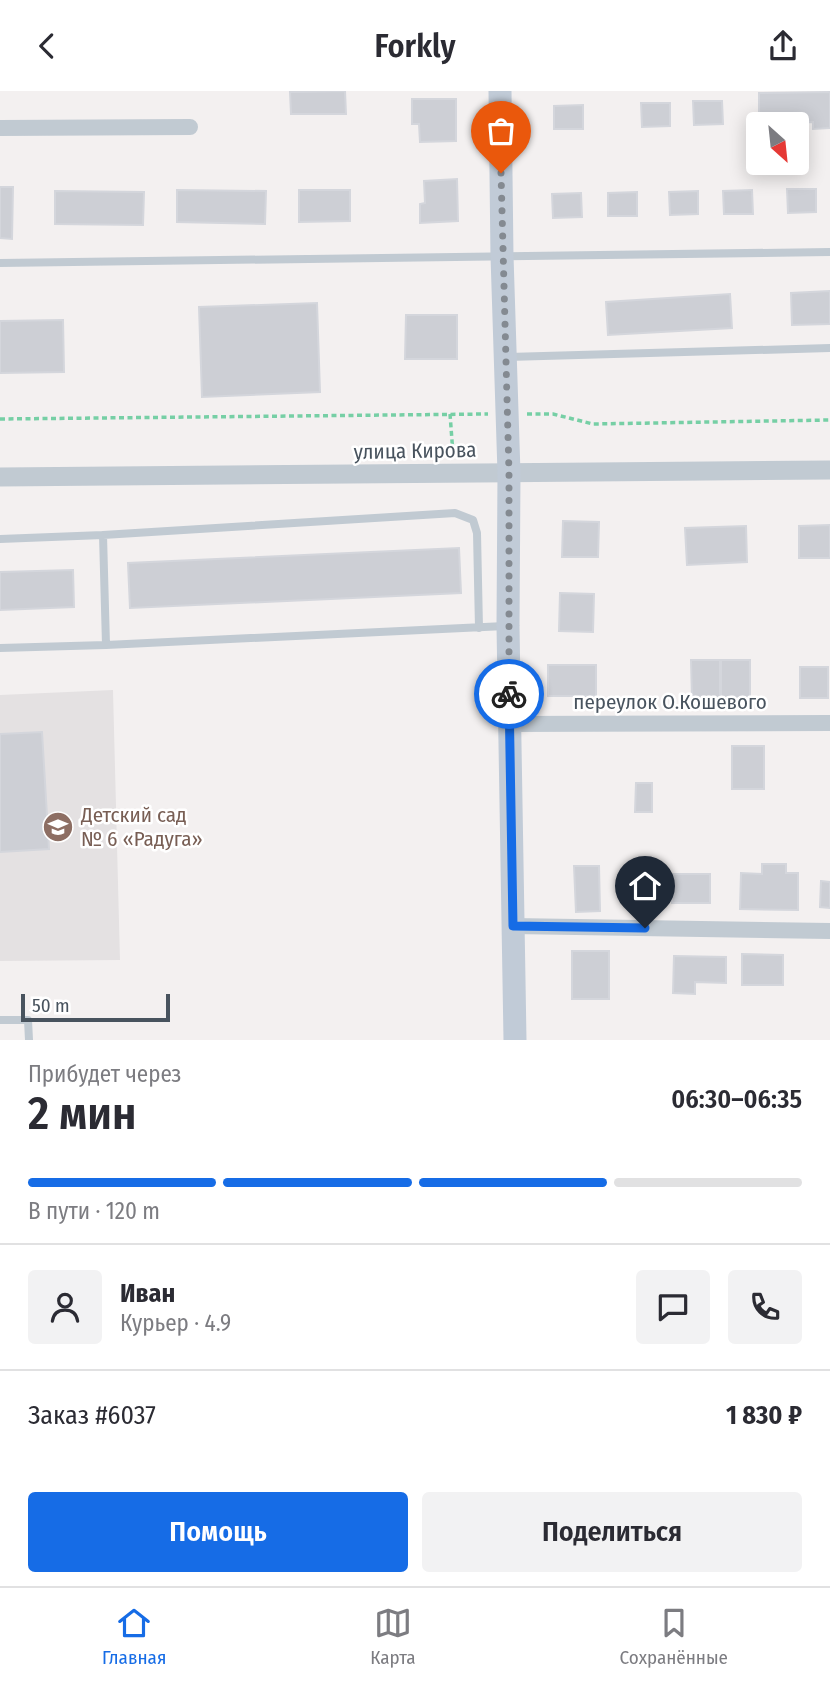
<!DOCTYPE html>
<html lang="ru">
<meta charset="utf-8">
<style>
:root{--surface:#fff;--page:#f2f2f3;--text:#2b2b33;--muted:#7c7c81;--line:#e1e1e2;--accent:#166ce6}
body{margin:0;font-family:"Fira Sans Condensed",sans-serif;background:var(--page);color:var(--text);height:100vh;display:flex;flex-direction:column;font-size:26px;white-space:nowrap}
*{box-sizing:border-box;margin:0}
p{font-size:23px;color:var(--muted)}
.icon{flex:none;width:38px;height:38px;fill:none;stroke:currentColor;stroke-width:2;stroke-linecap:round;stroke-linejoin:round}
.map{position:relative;height:949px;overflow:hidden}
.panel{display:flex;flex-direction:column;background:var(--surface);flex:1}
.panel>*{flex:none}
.needle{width:46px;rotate:153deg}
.tools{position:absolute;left:746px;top:21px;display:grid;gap:14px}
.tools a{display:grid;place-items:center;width:63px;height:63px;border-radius:7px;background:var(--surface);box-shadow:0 4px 18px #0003;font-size:35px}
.scale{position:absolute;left:21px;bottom:18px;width:149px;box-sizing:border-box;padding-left:7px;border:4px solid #48535e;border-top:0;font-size:19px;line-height:24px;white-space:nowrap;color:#48535e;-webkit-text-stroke:5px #fff;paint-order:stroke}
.pin{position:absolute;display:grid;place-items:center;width:60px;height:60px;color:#fff;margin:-72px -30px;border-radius:50% 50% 50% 0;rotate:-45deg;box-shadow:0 0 7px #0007}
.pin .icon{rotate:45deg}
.courier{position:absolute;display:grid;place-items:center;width:70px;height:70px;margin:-35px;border:5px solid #166ce6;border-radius:50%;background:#fff;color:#222;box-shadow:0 2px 9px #0007}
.head em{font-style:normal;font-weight:600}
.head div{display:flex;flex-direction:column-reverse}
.head{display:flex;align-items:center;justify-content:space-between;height:119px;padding:0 28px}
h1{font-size:46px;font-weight:600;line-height:52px}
.bar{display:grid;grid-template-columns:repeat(4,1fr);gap:10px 7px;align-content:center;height:84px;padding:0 28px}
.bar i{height:9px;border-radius:5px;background:var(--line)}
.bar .selected{background:var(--accent)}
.bar p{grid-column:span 4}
.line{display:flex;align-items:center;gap:18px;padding:0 28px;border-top:2px solid var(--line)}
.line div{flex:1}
.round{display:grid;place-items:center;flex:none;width:74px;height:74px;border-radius:7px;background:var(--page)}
.button{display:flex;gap:14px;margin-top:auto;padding:14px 28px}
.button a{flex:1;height:80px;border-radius:7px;background:var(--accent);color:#fff;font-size:28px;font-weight:600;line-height:80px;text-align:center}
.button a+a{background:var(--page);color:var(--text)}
header{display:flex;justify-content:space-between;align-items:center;height:91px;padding:0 28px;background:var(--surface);font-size:32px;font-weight:600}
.dock{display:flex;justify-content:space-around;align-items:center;height:98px;border-top:2px solid var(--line);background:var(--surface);font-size:19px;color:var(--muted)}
.dock a{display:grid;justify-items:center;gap:4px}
.dock .selected{color:var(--accent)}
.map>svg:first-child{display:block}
</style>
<header><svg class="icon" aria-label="back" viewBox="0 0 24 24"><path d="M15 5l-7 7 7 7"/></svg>Forkly<svg class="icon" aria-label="share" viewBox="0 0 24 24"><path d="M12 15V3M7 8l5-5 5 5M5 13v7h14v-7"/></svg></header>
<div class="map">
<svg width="830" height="949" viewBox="0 0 830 949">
<rect width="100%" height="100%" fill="#f3f0f0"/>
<path fill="#e4e1e2" d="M113,599L120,869L0,870V604Z"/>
<path fill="#cdcfd5" stroke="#d4d6dc" stroke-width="2" d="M345,0L346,23H291L290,1Z
M830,1V37L813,38V31L759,32V2Z
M412,8H456V50L420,51L419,33H412Z
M693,10H722L723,33L694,34Z
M641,12H670V35L642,36Z
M583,14V38H554V15Z
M457,88L458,130L420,132V113L425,112L424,90Z
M0,96H13L12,148L0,147Z
M787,98H816V121L788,122Z
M177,99L266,100L265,133L177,131Z
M299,99H350V130L299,131Z
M752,99L753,123H724L723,100Z
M55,100L144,101L143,134L55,133Z
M698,100V123L670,124L669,101Z
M637,101V125H608V102Z
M581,102L582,126L553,127L552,103Z
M830,200V233L792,234L791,202Z
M730,203L732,237L608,244L606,211Z
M317,212L320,301L202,306L199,216Z
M406,224H457V268H405Z
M63,229L64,281L0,282V230Z
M563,430L599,431L598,466H562Z
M830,434V467H799V435Z
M746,435L747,471L687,474L685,437Z
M459,457L461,502L130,517L128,472Z
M73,479L74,516L0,519V481Z
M560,502L594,503L593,541L559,540Z
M691,569H720V608H692Z
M721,569H750V608L721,609Z
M548,574H596V605H548Z
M800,576H828V607H800Z
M42,641L49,758L0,761V643Z
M732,655H764V698H732Z
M636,692H652V721H635Z
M762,773H786V782H798V819L740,818L741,782L762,783Z
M574,775H599L600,820L576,821Z
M672,783H710V812H672Z
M821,790L830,791V817L820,816Z
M572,860H609V908H572Z
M742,863L783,864V894H742Z
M674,865L726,866V892L695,891V903L673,902Z"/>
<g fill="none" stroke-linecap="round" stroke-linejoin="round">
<path stroke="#76cfa5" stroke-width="3.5" stroke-dasharray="5 3.5" stroke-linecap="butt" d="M450,323L453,363
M527,323H553L593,333L830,329
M0,328L488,323"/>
<path stroke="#c1cad2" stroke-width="8" d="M0,172L830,161
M508,266L830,257
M103,444L455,422L473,429L477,442L479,537
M0,448L103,444L106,554
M0,557L106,554L505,535
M0,929H28L29,949"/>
<path stroke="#c1cad2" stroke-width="16" d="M0,37L190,36
M509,633L830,632
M513,835L830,840"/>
<path stroke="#c1cad2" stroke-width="19" d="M0,386L830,379"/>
<path stroke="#c1cbd7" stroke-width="23" d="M500,0L502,165L509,382L508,535L515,949"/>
</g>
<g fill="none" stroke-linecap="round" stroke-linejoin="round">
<path stroke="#848a91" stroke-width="7" stroke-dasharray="0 12.6" d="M501,82L509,382V603"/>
<path stroke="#166ce6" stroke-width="9" d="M509,603L513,835L645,837"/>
</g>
<defs>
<g id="school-disc" transform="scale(1.575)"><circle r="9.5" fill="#8d6e63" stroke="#fff"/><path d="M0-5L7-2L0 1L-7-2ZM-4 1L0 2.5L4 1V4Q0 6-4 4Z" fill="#fff"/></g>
</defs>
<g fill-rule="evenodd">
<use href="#school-disc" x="58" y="736"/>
</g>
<g text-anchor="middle" stroke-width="5" stroke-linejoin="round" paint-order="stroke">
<g font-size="21" fill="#48535e" stroke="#fff">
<text transform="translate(415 360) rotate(-1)" y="7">улица Кирова</text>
<text x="670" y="618">переулок О.Кошевого</text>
</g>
<g font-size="21" fill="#785e54" stroke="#fff" text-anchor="start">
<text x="81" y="731">Детский сад<tspan x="81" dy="24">№ 6 «Радуга»</tspan></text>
</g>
</g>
</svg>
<div class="tools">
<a><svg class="needle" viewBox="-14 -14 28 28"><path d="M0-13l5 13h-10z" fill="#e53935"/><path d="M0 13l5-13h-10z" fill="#7c7c81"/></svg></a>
</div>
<div class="scale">50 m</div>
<div class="pin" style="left:501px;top:82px;background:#ea580c"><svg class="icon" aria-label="bag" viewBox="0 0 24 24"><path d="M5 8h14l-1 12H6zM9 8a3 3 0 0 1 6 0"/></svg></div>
<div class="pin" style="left:645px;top:837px;background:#1f2937"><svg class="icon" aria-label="home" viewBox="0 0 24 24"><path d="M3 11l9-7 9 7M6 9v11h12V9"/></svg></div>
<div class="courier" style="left:509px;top:603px"><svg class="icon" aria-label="bike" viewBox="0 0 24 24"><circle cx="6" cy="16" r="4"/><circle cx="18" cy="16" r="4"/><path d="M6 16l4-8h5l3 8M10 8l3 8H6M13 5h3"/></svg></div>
</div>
<section class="panel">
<div class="head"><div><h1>2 мин</h1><p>Прибудет через</p></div><em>06:30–06:35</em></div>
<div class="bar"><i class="selected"></i><i class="selected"></i><i class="selected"></i><i></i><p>В пути · 120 m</p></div>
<div class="line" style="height:126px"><a class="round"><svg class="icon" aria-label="person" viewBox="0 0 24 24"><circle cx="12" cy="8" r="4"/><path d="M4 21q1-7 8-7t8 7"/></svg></a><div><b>Иван</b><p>Курьер · 4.9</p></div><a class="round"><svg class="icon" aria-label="chat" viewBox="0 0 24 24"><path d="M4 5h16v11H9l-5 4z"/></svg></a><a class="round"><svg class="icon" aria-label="phone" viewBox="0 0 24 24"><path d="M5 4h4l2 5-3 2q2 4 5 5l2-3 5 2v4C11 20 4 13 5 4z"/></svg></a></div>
<div class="line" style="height:91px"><div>Заказ #6037</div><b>1 830 ₽</b></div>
<div class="button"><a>Помощь</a><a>Поделиться</a></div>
</section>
<nav class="dock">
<a class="selected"><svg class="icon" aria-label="home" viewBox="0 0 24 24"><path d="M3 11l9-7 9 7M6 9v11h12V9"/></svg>Главная</a>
<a><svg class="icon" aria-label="map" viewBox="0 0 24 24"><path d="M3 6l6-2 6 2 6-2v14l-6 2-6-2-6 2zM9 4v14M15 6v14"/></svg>Карта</a>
<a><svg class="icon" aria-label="saved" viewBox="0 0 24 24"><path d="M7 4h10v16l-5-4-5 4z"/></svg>Сохранённые</a>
</nav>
